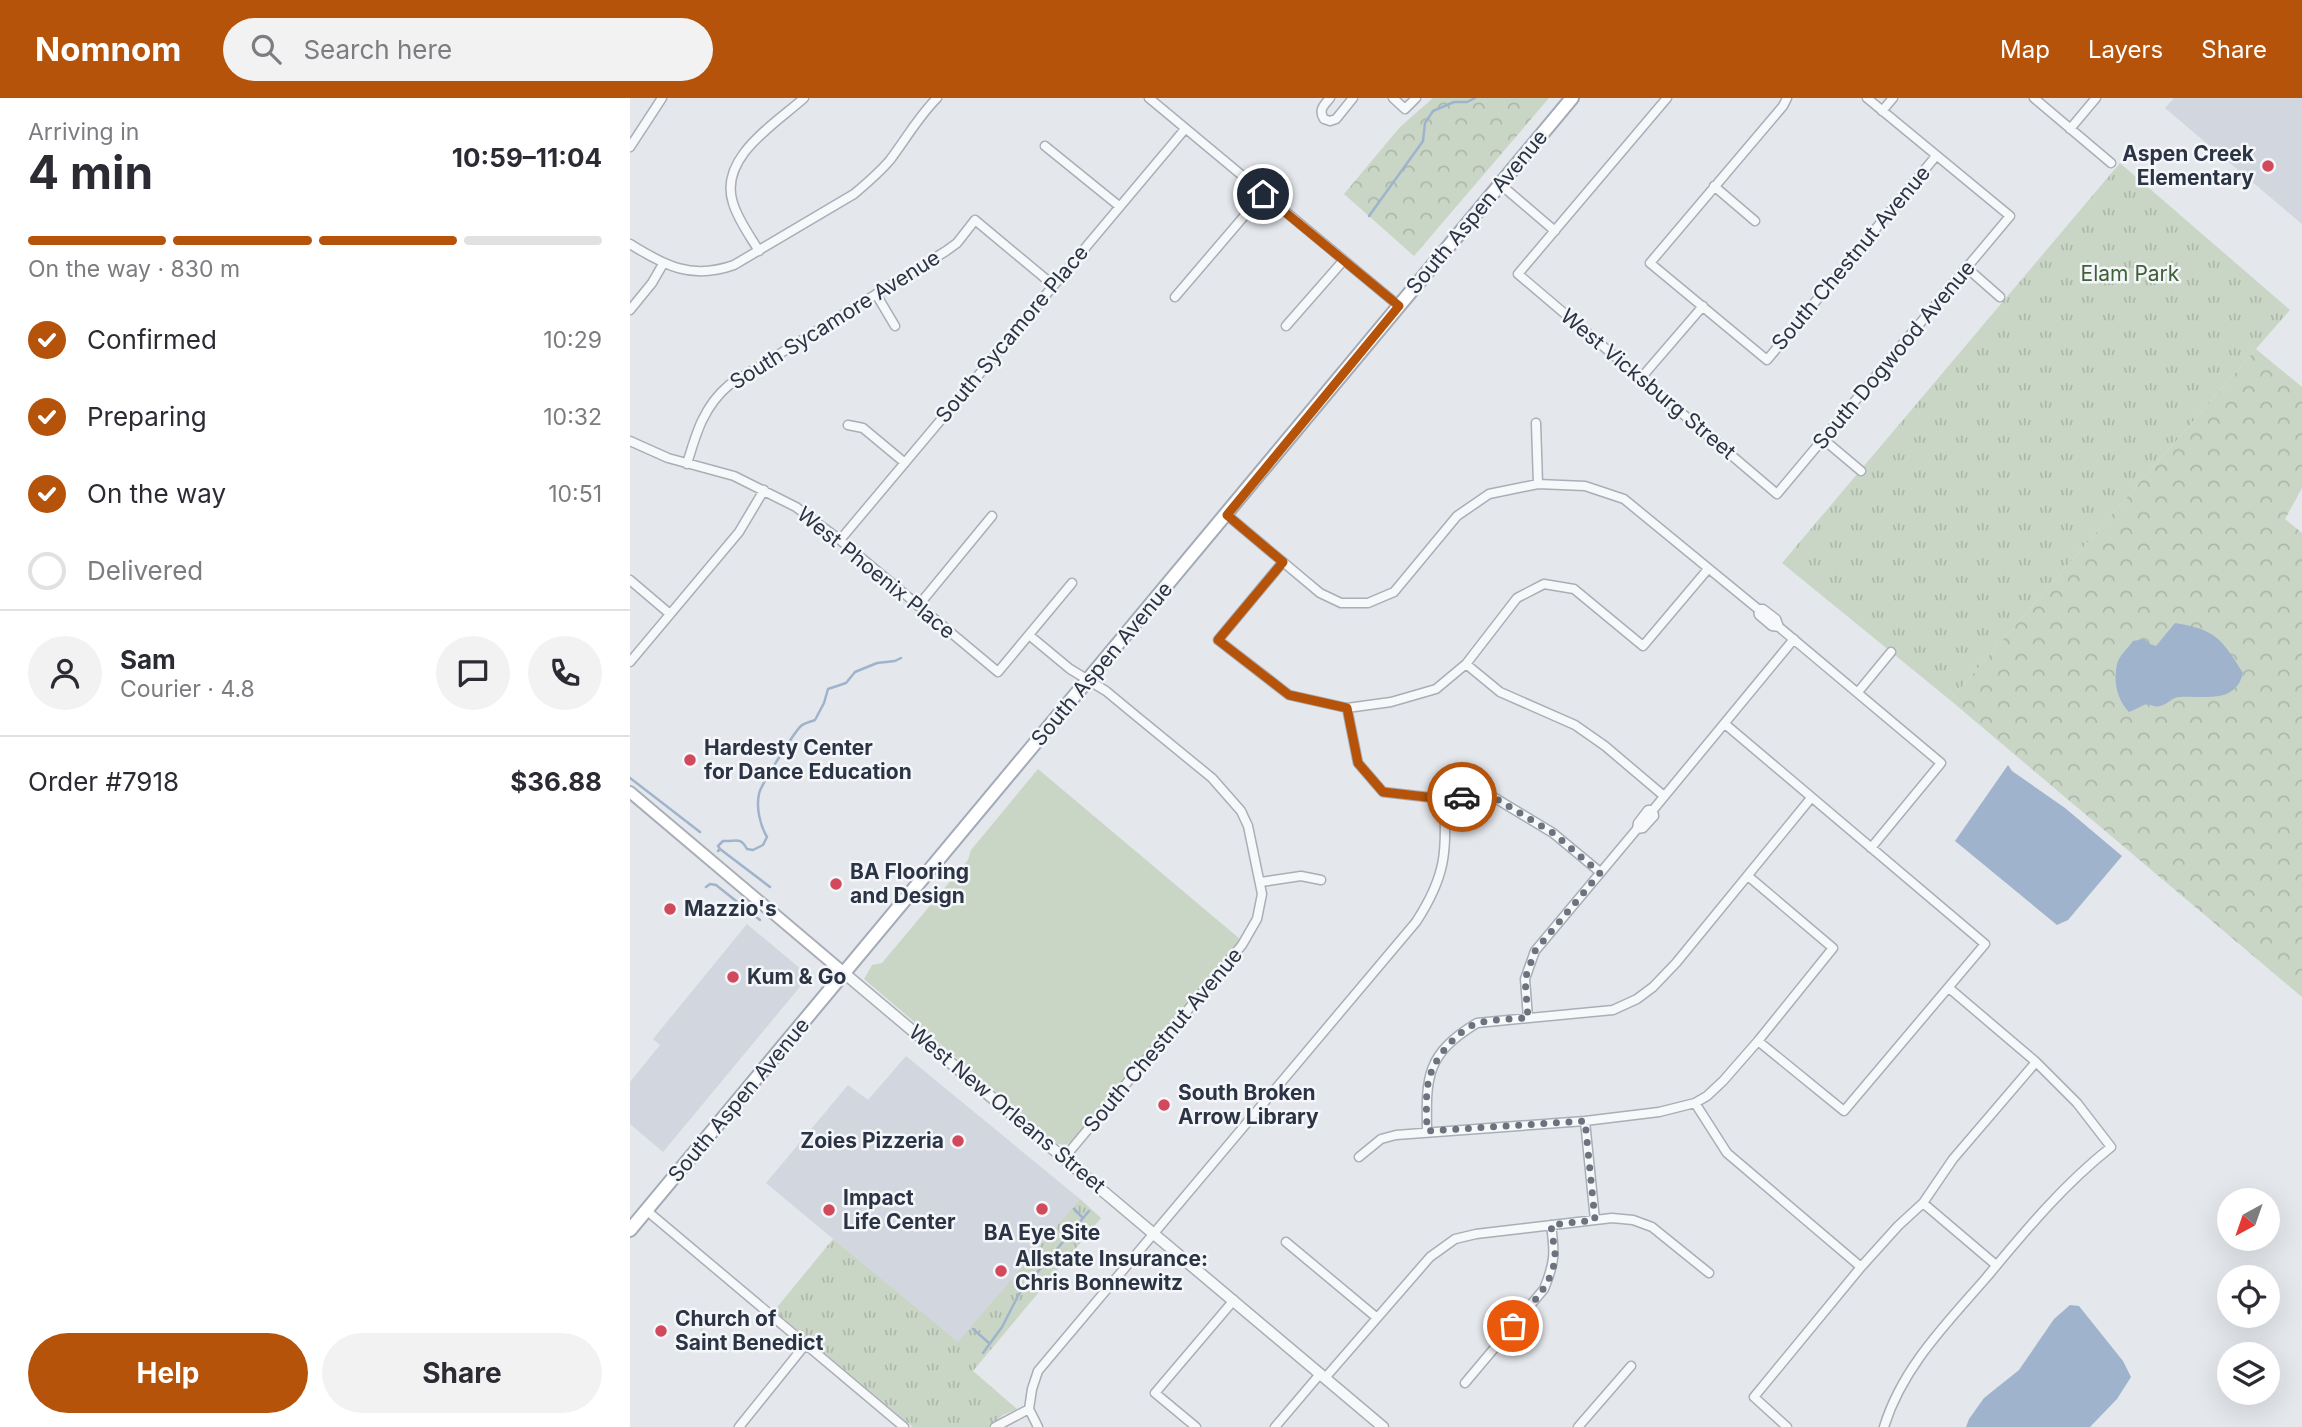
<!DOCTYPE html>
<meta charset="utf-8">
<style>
:root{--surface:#fff;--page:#f2f2f3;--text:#2b2b33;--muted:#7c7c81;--line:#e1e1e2;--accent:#b45309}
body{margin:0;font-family:Inter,sans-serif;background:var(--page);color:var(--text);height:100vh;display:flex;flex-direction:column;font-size:26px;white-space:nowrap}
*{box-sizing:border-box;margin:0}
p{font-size:23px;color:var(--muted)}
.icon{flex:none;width:38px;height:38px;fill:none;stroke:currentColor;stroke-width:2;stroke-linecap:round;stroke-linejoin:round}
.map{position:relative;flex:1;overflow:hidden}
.details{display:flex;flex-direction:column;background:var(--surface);width:630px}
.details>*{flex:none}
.needle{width:46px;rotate:220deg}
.fabs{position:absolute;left:1587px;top:1090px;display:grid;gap:14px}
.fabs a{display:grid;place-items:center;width:63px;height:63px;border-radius:50%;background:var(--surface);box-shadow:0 7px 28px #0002;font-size:35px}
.pin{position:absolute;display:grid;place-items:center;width:60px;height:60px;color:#fff;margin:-30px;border:4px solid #fff;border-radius:50%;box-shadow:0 2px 7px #0007}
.courier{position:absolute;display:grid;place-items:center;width:70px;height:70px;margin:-35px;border:5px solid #b45309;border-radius:50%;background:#fff;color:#222;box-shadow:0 2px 9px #0007}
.summary em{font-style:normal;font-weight:700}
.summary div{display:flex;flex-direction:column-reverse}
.summary{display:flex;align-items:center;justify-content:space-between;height:119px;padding:0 28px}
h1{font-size:46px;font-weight:700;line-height:52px}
.bar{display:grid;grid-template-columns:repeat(4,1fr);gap:10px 7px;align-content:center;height:84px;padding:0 28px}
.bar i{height:9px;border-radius:5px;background:var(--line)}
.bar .active{background:var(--accent)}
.bar p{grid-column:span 4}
.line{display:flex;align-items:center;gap:18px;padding:0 28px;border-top:2px solid var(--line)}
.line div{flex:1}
.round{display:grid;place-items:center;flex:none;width:74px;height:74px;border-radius:37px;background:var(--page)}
ol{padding:0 28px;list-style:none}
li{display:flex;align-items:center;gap:21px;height:77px}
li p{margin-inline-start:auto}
li .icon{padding:7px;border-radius:50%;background:var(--accent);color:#fff;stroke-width:4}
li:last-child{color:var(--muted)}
li i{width:38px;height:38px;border:4px solid var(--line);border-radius:50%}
.action{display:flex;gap:14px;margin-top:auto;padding:14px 28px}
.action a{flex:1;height:80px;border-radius:42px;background:var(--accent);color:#fff;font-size:28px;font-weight:700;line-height:80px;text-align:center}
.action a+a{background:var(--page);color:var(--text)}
header{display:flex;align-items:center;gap:42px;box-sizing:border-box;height:98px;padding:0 35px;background:var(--accent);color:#fff}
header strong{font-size:33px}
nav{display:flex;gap:38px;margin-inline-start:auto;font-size:24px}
.search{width:490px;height:63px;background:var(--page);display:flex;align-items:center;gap:18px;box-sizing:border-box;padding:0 24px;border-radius:38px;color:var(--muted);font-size:26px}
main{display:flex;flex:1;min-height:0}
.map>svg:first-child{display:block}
</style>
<header>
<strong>Nomnom</strong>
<div class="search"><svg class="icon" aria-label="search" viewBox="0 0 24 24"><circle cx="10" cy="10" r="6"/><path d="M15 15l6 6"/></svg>Search here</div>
<nav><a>Map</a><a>Layers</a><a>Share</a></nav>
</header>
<main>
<section class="details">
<div class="summary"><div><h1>4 min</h1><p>Arriving in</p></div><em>10:59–11:04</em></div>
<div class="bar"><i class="active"></i><i class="active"></i><i class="active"></i><i></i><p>On the way · 830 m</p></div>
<ol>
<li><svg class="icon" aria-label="check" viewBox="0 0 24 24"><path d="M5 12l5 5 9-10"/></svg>Confirmed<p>10:29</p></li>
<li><svg class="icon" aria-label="check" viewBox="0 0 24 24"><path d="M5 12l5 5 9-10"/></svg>Preparing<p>10:32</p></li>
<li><svg class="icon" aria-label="check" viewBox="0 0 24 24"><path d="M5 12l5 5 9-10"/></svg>On the way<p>10:51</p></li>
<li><i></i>Delivered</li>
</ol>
<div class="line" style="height:126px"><a class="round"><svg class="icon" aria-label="person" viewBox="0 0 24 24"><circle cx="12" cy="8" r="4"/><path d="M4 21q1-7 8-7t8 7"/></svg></a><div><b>Sam</b><p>Courier · 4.8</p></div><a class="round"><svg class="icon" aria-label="chat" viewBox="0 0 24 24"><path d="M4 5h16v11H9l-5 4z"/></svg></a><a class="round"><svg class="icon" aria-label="phone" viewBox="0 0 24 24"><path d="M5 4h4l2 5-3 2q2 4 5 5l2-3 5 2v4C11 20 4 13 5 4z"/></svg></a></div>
<div class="line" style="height:91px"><div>Order #7918</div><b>$36.88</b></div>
<div class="action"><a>Help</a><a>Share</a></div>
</section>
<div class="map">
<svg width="1672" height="1329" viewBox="0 0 1672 1329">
<defs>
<pattern id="forest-crowns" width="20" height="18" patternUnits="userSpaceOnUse" patternTransform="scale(1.75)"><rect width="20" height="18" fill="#c9d6c5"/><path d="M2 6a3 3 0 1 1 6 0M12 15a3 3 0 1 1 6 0" fill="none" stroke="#adb8ab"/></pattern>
<pattern id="park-tufts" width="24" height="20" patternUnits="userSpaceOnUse" patternTransform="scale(1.75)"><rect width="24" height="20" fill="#c9d6c5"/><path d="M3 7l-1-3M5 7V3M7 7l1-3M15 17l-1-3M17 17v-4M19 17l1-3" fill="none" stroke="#adb8ab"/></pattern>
<pattern id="garden-furrows" width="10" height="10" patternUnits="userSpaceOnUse" patternTransform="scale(1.75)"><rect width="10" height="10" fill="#c9d6c5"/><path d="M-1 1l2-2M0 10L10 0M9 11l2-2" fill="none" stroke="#adb8ab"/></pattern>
</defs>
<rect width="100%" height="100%" fill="#e4e7ec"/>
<path fill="#d2d6de" d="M1544,0H1672V126L1535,10Z
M117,826L172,872L174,884L33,1054L0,1026V984L30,947L23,941Z
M276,958L450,1101L328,1245L136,1085L218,987L238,1002Z"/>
<path fill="#c9d6c5" d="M408,671L610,841L444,1041C438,1047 434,1048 426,1045L234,881L242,867L252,865L338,762L341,752Z"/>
<path fill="url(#forest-crowns)" d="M803,0H919L784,158L714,96L770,29Z
M1626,251L1672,289V390L1655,421L1672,435V899L1320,602Z"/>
<path fill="url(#park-tufts)" d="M1490,65L1660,212L1320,602L1152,465Z
M450,1101L471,1120L343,1273L387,1311L373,1317L359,1329H283L144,1213L203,1141L328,1244Z"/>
<path fill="url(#garden-furrows)" d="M79,1216H83L88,1222L87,1226L84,1228L79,1226L71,1233L68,1227Z"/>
<path fill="#9fb4cc" d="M1545,525C1585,531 1592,541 1613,575C1605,607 1574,597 1550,599C1542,599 1537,607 1530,608C1525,610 1519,605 1514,607C1509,609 1505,612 1499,614C1487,602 1483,583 1487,566C1489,558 1498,550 1503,543L1514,541L1520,546L1526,548Z
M1378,667L1382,673L1435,710L1492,758L1438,822L1427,827L1325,743Z
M1440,1207L1449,1208L1493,1263L1501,1279L1487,1301L1460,1329H1336L1339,1321L1354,1300L1389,1272L1424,1221Z"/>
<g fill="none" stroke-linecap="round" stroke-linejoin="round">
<path stroke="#9fb4cc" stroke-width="2.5" d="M739,118L793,43L795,25L803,13L824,4H837L845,0
M0,680L70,734
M90,751L140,789
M88,753L90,751L88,748L93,743C106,744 110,738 117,751L123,752L133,747L137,739C130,727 126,710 129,696C130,688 164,635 170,629C173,625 180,624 185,622L194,605L198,591L216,585L225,574L247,565L265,563L271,560
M76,789L80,786L86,787L130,822
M444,1111L453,1120
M343,1231L359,1245
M353,1255L372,1229L389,1196L459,1113"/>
<g stroke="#a9aeb7" stroke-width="11">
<path id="minor" d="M519,0L769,208
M700,0C694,7 688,12 694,21L700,23L706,21L723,0
M763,0L775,11L786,0
M1037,0L888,176L1147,396L1380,118L1237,0
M1157,0L1153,8L1020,165L1137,262L1306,58
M1404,0L1481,65
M1252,13L1263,0
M1440,31L1466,0
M415,48L489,108
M0,49L32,0
M870,86L925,133
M1084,88L1125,123
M0,146C35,168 62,182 104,167L224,96C237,85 249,75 260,62C276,41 288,19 307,0
M129,153C120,138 108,122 103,105C88,60 145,26 174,0
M1337,170L1370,199
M246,196L265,228
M545,199L633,96
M0,212L22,185L33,166
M656,228L713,163
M1011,280L1073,208
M906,325L908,386
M218,327L233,330L275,365
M1193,341L1231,373
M0,343L38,360L104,378L166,409L210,442L368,574L442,485
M57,366C66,335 74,308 99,287L316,153L327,145L345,122L423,187
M597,417L690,495L711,505H738L764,494L827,418L859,396L908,386L955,388L994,401L1117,502L1128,511H1133L1146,521L1149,529L1311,665L1241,750
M210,442L555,31
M653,464L588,542L659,597L717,610L761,604L806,591L836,566L887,500L914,486L944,491L1013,548L1078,471
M0,482L40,516
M288,508L362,418
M1128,511L1129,517L1142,528L1149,529
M399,537L440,571L476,593L505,617L582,680L611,713L618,728L632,796L627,821L612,847L434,1060
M0,564L109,434L134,392
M836,566L870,594L945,627L975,648L1034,698
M1228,594L1261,554
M717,610L728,665L753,694L814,701L860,697L923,735L970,774
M1095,626L1355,846L1214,1013L1128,943
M1007,731L1013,730L1024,718L1023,712
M631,784L671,778L691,782
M898,920L895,881L905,853L1007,731L1008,725L1018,712H1023L1164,541
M1065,1005L1097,1055L1231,1169
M955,1023L965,1122
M797,1033C796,978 796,956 847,925L983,912L1007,901L1023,889L1046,865L1181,700
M729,1059L751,1041L766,1037L955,1023L1029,1014L1065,1005L1077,998L1093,983L1128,943L1203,850L1118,778
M1293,1105L1366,1167
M16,1112L274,1329
M656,1144L746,1219
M695,1280L800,1159L825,1141L846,1136L982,1120L1003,1122L1022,1129L1079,1175
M835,1285L914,1191C925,1164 925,1155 921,1127
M399,1311L408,1329
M109,1329L175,1247
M365,1329L399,1311L402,1291L408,1273L786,824C816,778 817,754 814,701
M566,1329L525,1295L604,1202
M645,1329L690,1276
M948,1329L1001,1268
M1157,1329L1124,1299L1231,1169L1268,1128L1293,1105L1323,1061L1406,964
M1254,1329C1272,1270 1316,1226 1356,1180C1396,1132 1432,1088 1481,1049L1447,1005L1406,964L1319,890"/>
</g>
<g stroke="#a9aeb7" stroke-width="13">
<path id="tertiary" d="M214,875L753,1329"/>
</g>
<g stroke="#a9aeb7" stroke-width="14">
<path id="secondary" d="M0,694L214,875"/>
</g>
<g stroke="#a3abb8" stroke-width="16">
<path id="primary" d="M0,1132L942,0"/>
</g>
<use href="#minor" stroke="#f7f8fa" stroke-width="8"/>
<use href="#tertiary" stroke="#f7f8fa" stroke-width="10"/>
<use href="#secondary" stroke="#fff" stroke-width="10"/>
<use href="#primary" stroke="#fff" stroke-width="12"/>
</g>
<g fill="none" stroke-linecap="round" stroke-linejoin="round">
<path stroke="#6c737f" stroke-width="7" stroke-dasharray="0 12.6" d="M832,699L860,697L923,735L970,775L905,853L895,881L898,920C882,921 864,921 849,925C839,927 829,936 822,943C793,974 796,993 797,1033L955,1023L965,1122L921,1127C922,1136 924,1146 925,1156C925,1185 900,1207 883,1228"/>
<path stroke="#b45309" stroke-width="9" d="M633,96L769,208L597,417L653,464L588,542L659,597L717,610L728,665L753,694L814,701L832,699"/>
</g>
<g fill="#d1495b" stroke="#f4f6f9" stroke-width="2.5">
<circle cx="1638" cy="68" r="7"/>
<circle cx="60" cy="662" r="7"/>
<circle cx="206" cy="786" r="7"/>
<circle cx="40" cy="811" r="7"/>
<circle cx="103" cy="879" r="7"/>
<circle cx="534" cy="1007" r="7"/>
<circle cx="328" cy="1043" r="7"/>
<circle cx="412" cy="1111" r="7"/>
<circle cx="199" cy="1112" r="7"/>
<circle cx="371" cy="1173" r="7"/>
<circle cx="31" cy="1233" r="7"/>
</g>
<g text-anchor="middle" stroke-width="5" stroke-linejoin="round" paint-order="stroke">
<g font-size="21" font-weight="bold" fill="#2b3445" stroke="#f4f6f9" text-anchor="start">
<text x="1624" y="63" text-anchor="end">Aspen Creek<tspan x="1624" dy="24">Elementary</tspan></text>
<text x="74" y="657">Hardesty Center<tspan x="74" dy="24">for Dance Education</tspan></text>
<text x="220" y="781">BA Flooring<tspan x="220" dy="24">and Design</tspan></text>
<text x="54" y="818">Mazzio's</text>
<text x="117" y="886">Kum &amp; Go</text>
<text x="548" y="1002">South Broken<tspan x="548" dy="24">Arrow Library</tspan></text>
<text x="314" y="1050" text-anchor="end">Zoies Pizzeria</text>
<text x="213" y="1107">Impact<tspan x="213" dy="24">Life Center</tspan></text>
<text x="412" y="1142" text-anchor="middle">BA Eye Site</text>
<text x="385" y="1168">Allstate Insurance:<tspan x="385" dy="24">Chris Bonnewitz</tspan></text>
<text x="45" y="1228">Church of<tspan x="45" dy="24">Saint Benedict</tspan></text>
</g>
<g font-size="21" fill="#2b3445" stroke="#f4f6f9">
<text transform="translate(847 114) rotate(-50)" y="7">South Aspen Avenue</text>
<text transform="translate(1221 160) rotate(-50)" y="7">South Chestnut Avenue</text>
<text transform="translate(205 222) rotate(-32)" y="7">South Sycamore Avenue</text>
<text transform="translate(382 236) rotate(-50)" y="7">South Sycamore Place</text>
<text transform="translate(1264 257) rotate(-50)" y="7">South Dogwood Avenue</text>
<text transform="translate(1018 286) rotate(40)" y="7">West Vicksburg Street</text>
<text transform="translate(246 475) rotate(39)" y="7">West Phoenix Place</text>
<text transform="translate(472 566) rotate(-50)" y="7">South Aspen Avenue</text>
<text transform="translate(533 942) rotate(-50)" y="7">South Chestnut Avenue</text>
<text transform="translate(109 1002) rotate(-50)" y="7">South Aspen Avenue</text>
<text transform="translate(377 1011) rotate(40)" y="7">West New Orleans Street</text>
</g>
<g font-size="21" fill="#3f6138" stroke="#f4f6f9">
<text x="1500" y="183">Elam Park</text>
</g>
</g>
</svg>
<div class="fabs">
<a><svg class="needle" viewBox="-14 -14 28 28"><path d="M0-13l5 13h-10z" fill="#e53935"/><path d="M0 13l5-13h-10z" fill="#7c7c81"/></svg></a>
<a><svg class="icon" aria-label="locate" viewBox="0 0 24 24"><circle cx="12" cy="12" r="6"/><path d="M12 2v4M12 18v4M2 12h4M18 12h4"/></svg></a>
<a><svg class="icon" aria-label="layers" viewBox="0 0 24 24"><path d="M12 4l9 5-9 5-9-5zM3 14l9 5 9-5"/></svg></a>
</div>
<div class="pin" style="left:883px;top:1228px;background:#ea580c"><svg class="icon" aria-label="bag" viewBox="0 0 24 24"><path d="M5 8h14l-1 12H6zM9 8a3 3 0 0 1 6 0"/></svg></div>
<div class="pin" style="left:633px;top:96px;background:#1f2937"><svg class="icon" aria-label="home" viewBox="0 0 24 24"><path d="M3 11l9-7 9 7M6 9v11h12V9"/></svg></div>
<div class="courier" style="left:832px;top:699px"><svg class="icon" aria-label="car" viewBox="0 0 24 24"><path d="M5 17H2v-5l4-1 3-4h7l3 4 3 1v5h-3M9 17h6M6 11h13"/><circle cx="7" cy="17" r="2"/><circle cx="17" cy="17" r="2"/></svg></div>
</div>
</main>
